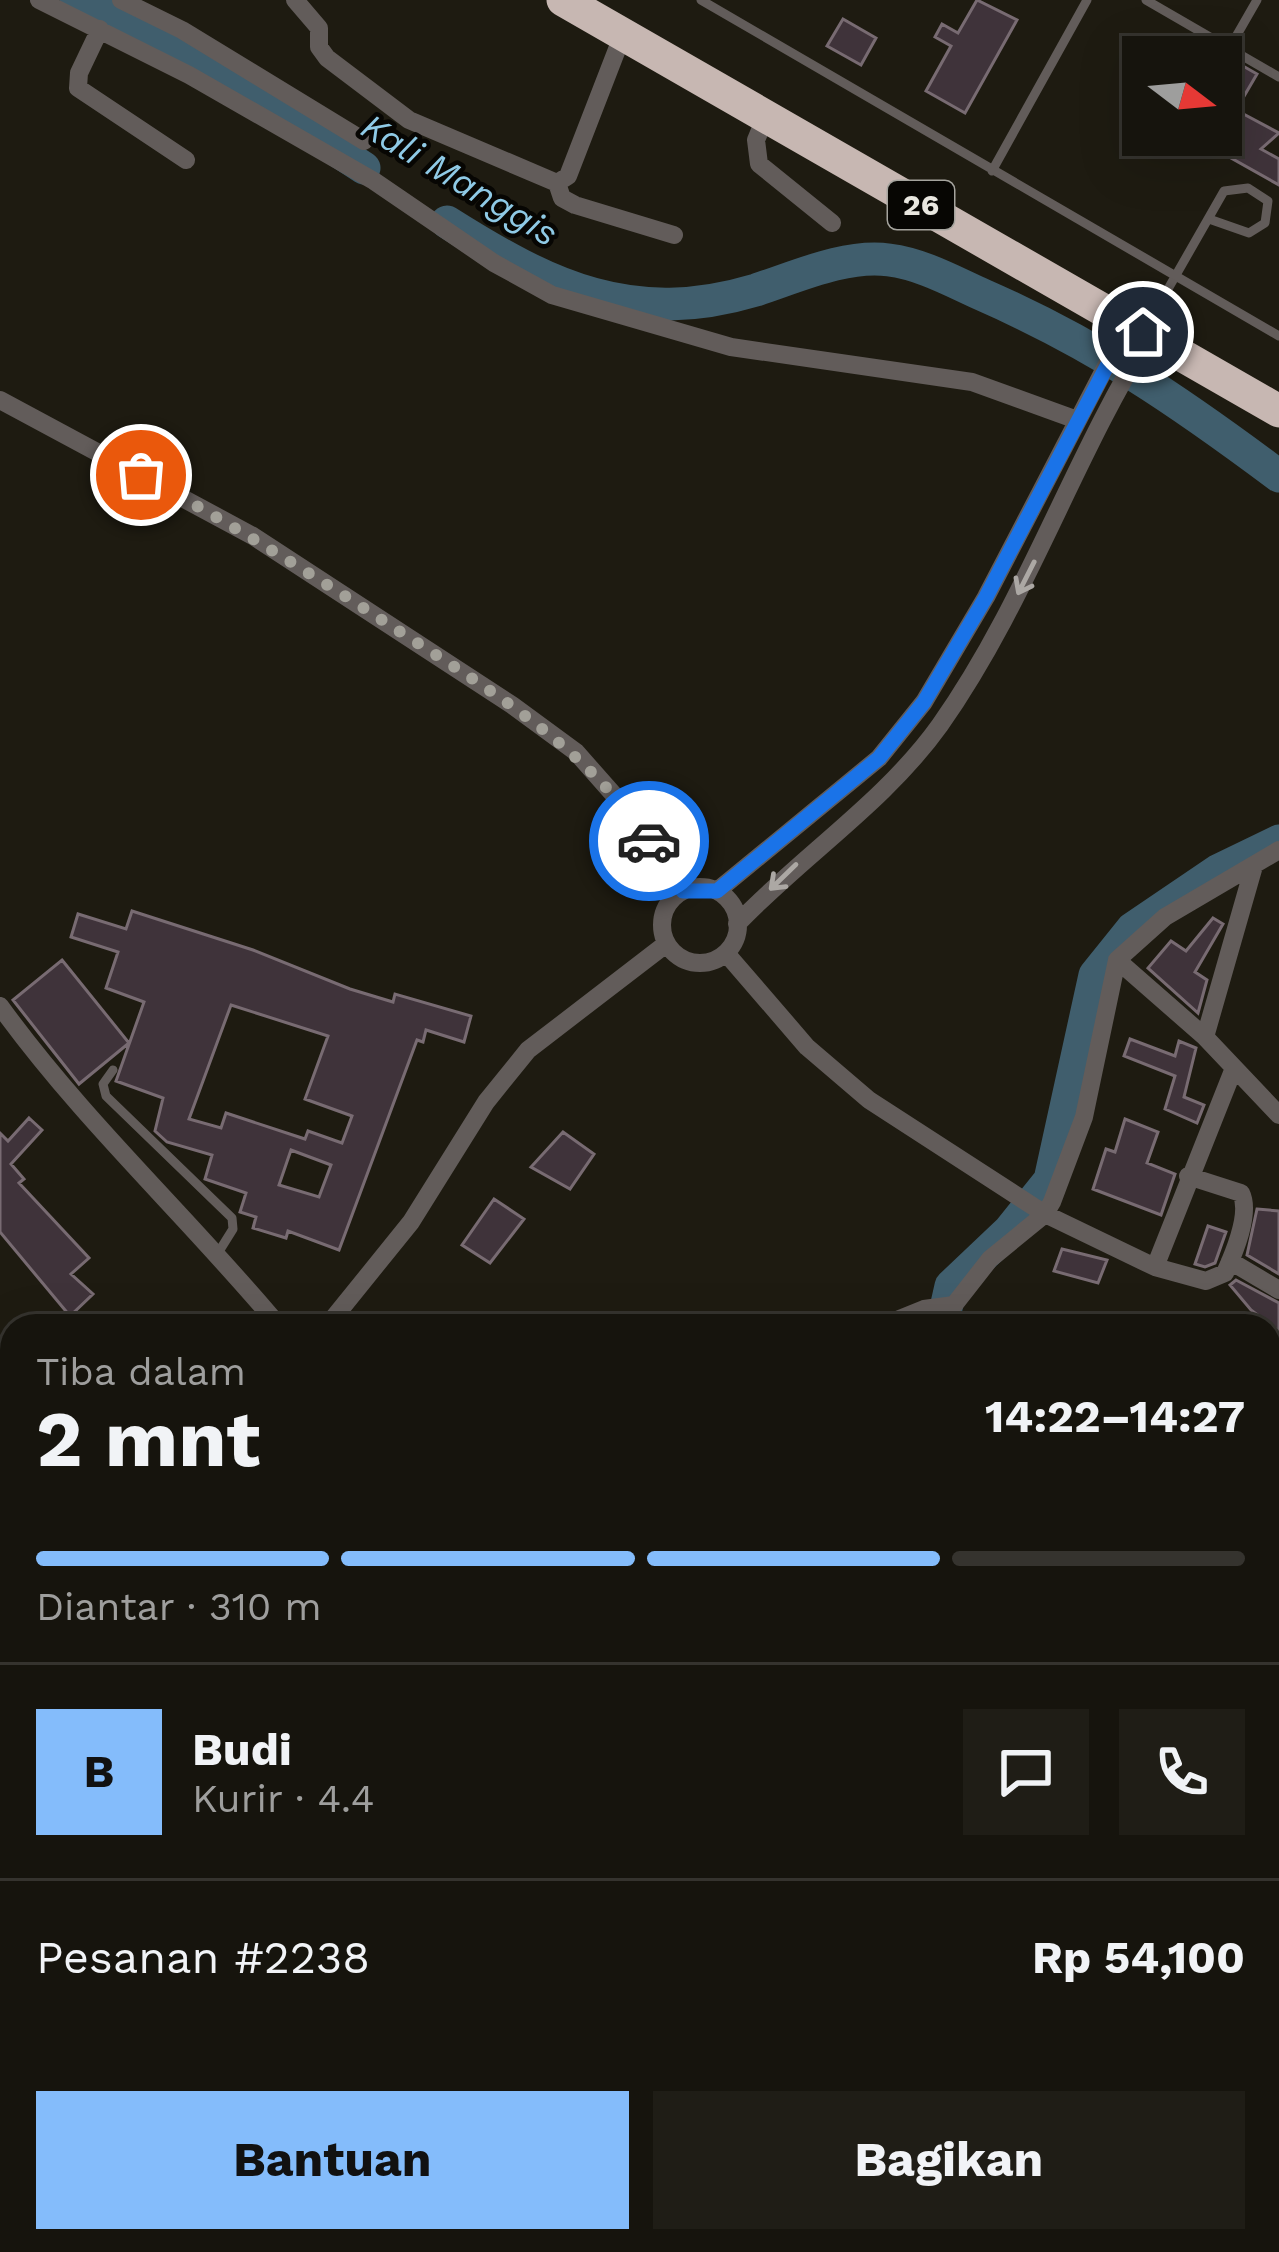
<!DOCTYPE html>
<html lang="id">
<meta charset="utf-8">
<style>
:root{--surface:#16140d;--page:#1f1d16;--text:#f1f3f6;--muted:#9e9e9d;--line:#35332e;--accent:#84bcfb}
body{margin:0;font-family:"Work Sans",sans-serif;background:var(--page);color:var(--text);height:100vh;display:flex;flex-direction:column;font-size:45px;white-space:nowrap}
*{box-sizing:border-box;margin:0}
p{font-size:39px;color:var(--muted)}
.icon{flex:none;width:66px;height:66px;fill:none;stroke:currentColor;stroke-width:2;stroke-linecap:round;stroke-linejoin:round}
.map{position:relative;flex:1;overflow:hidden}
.details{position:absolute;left:0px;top:1314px;width:1281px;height:939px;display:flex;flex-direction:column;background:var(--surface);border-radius:36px 36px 0 0;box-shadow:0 12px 48px #0002,0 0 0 3px var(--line)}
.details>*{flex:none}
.needle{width:78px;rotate:106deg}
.buttons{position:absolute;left:1122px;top:36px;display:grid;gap:24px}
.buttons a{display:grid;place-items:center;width:120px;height:120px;border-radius:0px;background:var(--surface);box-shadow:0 12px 48px #0002,0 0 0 3px var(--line);font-size:60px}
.pin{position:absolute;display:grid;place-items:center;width:102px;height:102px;color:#fff;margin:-51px;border:6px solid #fff;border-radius:50%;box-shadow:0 3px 12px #0007}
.courier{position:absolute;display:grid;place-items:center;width:120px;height:120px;margin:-60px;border:9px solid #1a73e8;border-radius:50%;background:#fff;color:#222;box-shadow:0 3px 15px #0007}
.head em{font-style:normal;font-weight:700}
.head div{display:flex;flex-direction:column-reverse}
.head{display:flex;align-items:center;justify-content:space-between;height:204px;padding:0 36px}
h1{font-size:78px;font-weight:700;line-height:90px}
.bar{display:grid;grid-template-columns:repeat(4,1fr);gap:18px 12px;align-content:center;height:144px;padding:0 36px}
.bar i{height:15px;border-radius:9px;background:var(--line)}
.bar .active{background:var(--accent)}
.bar p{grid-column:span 4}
.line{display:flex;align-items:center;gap:30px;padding:0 36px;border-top:3px solid var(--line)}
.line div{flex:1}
.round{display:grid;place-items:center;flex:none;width:126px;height:126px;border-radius:0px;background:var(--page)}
.primary-button{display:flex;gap:24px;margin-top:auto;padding:24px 36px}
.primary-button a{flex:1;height:138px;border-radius:0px;background:var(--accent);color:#111;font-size:48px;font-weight:700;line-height:138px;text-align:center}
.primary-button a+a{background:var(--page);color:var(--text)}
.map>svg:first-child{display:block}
</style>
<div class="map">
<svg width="1279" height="2252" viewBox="0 0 1279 2252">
<rect width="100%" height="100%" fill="#1e1b11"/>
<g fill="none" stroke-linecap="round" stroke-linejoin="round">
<path stroke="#405e6d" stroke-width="6" d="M1269,2202H1279
M805,2252L852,2241"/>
<path stroke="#405e6d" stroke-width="33" d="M76,0L194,57L364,168
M447,222C550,287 632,327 756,290C796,277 846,254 889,260C922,264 954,282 983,295C1097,345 1180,402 1279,476
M942,1326L951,1286L1009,1231L1050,1180L1095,975L1132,929L1219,870L1279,841
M1269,1901L1279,1908
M0,1949L12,1955
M193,2241L197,2252"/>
</g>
<path fill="#3f333a" stroke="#786b72" stroke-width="3" fill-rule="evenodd" d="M977,0L1017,20L965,113L926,91L951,46L935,37L942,24L958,33Z
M843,19L876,38L861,65L827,46Z
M1194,38L1257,74L1236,110L1279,133L1261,149L1279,159V185L1190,135H1221V126L1234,134L1237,87L1221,77V57H1183Z
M132,911L253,950L350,989L393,1002L395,994L471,1016L464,1042L426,1030L423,1042L417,1040L339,1250L288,1231L286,1238L253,1228L256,1217L240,1212L246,1193L205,1179L212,1155L167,1142L155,1131L163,1098L116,1081L144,1002L106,988L118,952L71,937L78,914L126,929ZM231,1005L328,1036L305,1099L352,1116L342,1143L308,1131L305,1139L226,1113L221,1128L189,1119ZM291,1150L331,1165L319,1197L279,1185Z
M1213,918L1223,924L1195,972L1207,980L1198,1013L1148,968L1171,941L1186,951Z
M62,960L129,1043L79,1084L13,1000Z
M1130,1039L1175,1056L1179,1041L1196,1048L1184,1097L1204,1105L1197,1123L1165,1109L1175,1076L1124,1056Z
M29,1118L42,1130L11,1164L24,1179L19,1183L89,1258L71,1274L93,1294L70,1316L0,1232V1133L8,1141Z
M1125,1119L1158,1132L1147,1163L1175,1174L1161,1215L1093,1189L1106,1149L1115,1152Z
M563,1132L594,1154L570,1189L531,1167Z
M494,1199L524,1219L490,1263L462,1245Z
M1257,1209L1279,1211V1274L1247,1255Z
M1208,1226L1226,1232L1215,1263L1205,1267L1195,1264Z
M1062,1249L1107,1260L1098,1283L1054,1271Z
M1236,1280L1279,1303V1331L1251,1310L1230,1285Z"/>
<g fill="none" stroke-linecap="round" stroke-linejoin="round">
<path stroke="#625c5a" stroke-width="9" d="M701,0L1279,336
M1146,0L1279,77
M1230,47L1257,0
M992,171L1087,0
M1148,324L1224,191L1248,188L1268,201L1265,223L1249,233L1209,219
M113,1070L103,1084L106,1096L232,1218L233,1229L218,1253"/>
<path stroke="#625c5a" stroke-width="18" d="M39,0L189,75L374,181L494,263L552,295L731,347L972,382L1077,420
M121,0L182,30L364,141
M295,0L319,28V47L327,58L409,120L557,183L568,176L623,34
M100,29L79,73L78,88L186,160
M766,116L756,140L759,164L832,223
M557,183L562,198L575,205L674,235
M0,400L253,536L512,705L576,752L629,812L683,891
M662 925a38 38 0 1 1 76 0a38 38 0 1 1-76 0Z
M717,891L879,758L924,702L986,597L1128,324
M737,924C803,855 885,802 940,725C1026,603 1072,460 1150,335
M726,953L807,1047L869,1100L1045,1214L1155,1267L1234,1068
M1117,960L1205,1037L1279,1115
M0,1006C84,1122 188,1217 279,1326
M1205,1037L1254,866
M1230,1261L1279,1290
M1155,1267L1206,1281L1225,1273C1234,1253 1251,1213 1241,1193L1188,1176
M327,1326L411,1222L486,1102L528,1050L666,944
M882,1326L924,1309L954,1305L990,1259L1045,1214L1052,1202L1084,1117L1117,960L1165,917L1279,850
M1269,1933L1279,1934
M135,2252L137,2241"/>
<path stroke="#c7b7b2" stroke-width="33" d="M563,0L1279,411"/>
</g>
<defs><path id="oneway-shaft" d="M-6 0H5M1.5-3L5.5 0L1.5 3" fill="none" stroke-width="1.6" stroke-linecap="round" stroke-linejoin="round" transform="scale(3)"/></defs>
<g stroke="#aca8a4">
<use href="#oneway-shaft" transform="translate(1026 578) rotate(117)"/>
<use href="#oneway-shaft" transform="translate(783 877) rotate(136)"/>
</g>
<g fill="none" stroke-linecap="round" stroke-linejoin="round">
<path stroke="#a2a098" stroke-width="12" stroke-dasharray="0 21.6" d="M141,475C230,523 315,576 399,631C493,692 585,747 649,841"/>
<path stroke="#1a73e8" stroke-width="15" d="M649,841L683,891H717L879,758L924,702L986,597L1129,324L1143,332"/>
</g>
<g text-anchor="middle" stroke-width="9" stroke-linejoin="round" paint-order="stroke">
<rect fill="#070603" stroke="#a5a49e" stroke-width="3" x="888" y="181" width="66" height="48" rx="9"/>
<g font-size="30" font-weight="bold" fill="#e9e7e0">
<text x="921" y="215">26</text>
</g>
<g font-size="36" font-style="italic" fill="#8fcae6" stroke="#070603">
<text transform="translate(460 179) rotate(31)" y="13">Kali Manggis</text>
</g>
</g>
</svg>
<div class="buttons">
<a><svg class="needle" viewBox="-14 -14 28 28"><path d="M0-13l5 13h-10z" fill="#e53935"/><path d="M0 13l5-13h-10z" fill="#9e9e9d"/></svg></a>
</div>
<div class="pin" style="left:141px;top:475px;background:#ea580c"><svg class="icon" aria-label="bag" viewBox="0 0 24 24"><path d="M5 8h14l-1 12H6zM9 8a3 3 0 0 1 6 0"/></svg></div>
<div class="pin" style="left:1143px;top:332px;background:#1f2937"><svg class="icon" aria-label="home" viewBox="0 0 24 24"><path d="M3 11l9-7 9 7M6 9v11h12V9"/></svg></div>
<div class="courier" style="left:649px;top:841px"><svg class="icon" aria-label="car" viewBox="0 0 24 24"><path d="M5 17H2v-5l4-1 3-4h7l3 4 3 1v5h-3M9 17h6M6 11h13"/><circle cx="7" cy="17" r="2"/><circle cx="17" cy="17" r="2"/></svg></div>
<section class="details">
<div class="head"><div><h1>2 mnt</h1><p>Tiba dalam</p></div><em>14:22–14:27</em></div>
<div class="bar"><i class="active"></i><i class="active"></i><i class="active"></i><i></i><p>Diantar · 310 m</p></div>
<div class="line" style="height:216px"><b class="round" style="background:var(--accent);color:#111">B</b><div><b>Budi</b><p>Kurir · 4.4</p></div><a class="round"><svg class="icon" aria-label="chat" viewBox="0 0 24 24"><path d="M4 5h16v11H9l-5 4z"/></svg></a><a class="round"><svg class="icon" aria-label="phone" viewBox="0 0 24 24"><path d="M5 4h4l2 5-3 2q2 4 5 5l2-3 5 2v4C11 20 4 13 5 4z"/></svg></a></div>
<div class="line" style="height:156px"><div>Pesanan #2238</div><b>Rp 54,100</b></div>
<div class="primary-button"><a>Bantuan</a><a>Bagikan</a></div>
</section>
</div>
